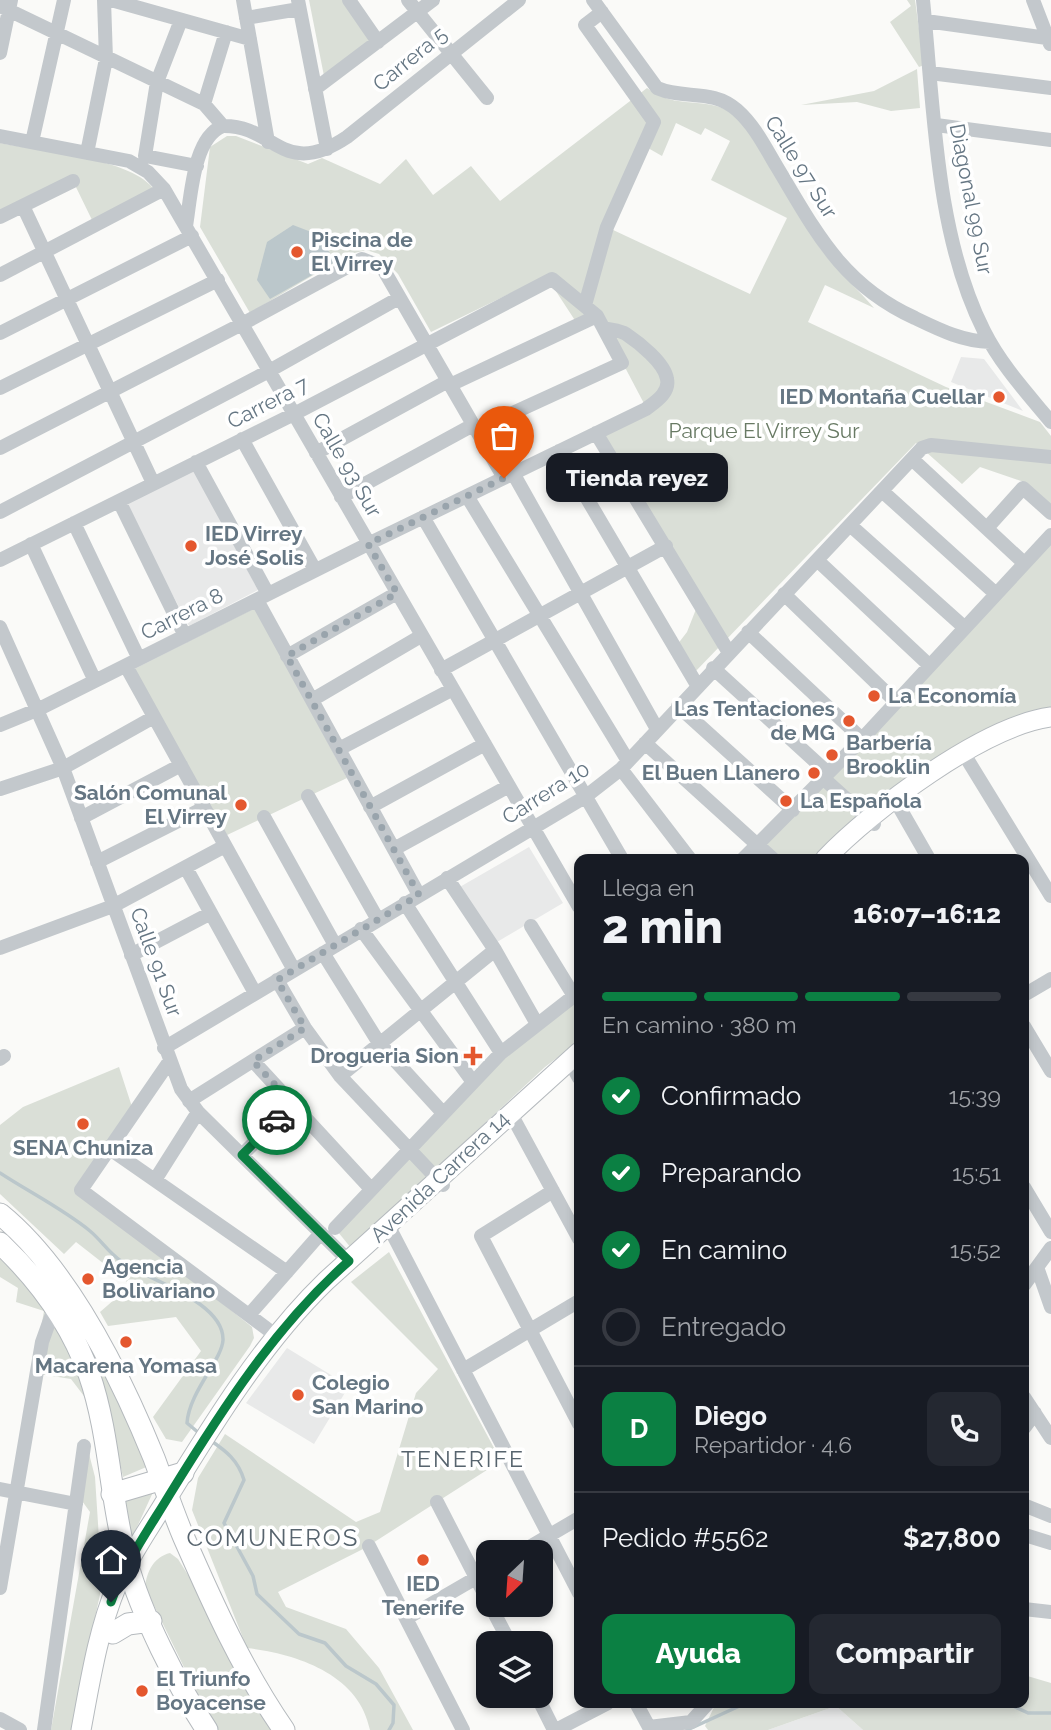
<!DOCTYPE html>
<html lang="es">
<meta charset="utf-8">
<style>
:root{--surface:#171b24;--page:#242831;--text:#f1f3f6;--muted:#9ea1a6;--line:#363941;--accent:#0b8043}
body{margin:0;font-family:Raleway,sans-serif;background:var(--page);color:var(--text);height:100vh;display:flex;flex-direction:column;font-size:26px;white-space:nowrap}
*{box-sizing:border-box;margin:0}
p{font-size:23px;color:var(--muted)}
.icon{flex:none;width:38px;height:38px;fill:none;stroke:currentColor;stroke-width:2;stroke-linecap:round;stroke-linejoin:round}
.map{position:relative;flex:1;overflow:hidden}
.sheet{position:absolute;left:574px;top:854px;width:455px;height:854px;display:flex;flex-direction:column;background:var(--surface);border-radius:14px;box-shadow:0 4px 10px #0003}
.sheet>*{flex:none}
.needle{width:46px;rotate:205deg}
.buttons{position:absolute;left:476px;top:1540px;display:grid;gap:14px}
.buttons a{display:grid;place-items:center;width:77px;height:77px;border-radius:14px;background:var(--surface);box-shadow:0 4px 10px #0003;font-size:35px}
.pin{position:absolute;display:grid;place-items:center;width:60px;height:60px;color:#fff;margin:-72px -30px;border-radius:50% 50% 50% 0;rotate:-45deg;box-shadow:0 0 7px #0007}
.pin .icon{rotate:45deg}
.courier{position:absolute;display:grid;place-items:center;width:70px;height:70px;margin:-35px;border:5px solid #0b8043;border-radius:50%;background:#fff;color:#222;box-shadow:0 2px 9px #0007}
.bubble{position:absolute;height:49px;border-radius:14px;background:var(--surface);box-shadow:0 4px 10px #0003;font-size:23px;font-weight:800;line-height:49px;text-align:center}
.overview em{font-style:normal;font-weight:800}
.overview div{display:flex;flex-direction:column-reverse}
.overview{display:flex;align-items:center;justify-content:space-between;height:119px;padding:0 28px}
h1{font-size:46px;font-weight:800;line-height:52px}
.bar{display:grid;grid-template-columns:repeat(4,1fr);gap:10px 7px;align-content:center;height:84px;padding:0 28px}
.bar i{height:9px;border-radius:5px;background:var(--line)}
.bar .on{background:var(--accent)}
.bar p{grid-column:span 4}
.line{display:flex;align-items:center;gap:18px;padding:0 28px;border-top:2px solid var(--line)}
.line div{flex:1}
.round{display:grid;place-items:center;flex:none;width:74px;height:74px;border-radius:14px;background:var(--page)}
ol{padding:0 28px;list-style:none}
li{display:flex;align-items:center;gap:21px;height:77px}
li p{margin-inline-start:auto}
li .icon{padding:7px;border-radius:50%;background:var(--accent);color:#fff;stroke-width:4}
li:last-child{color:var(--muted)}
li i{width:38px;height:38px;border:4px solid var(--line);border-radius:50%}
.primary-button{display:flex;gap:14px;margin-top:auto;padding:14px 28px}
.primary-button a{flex:1;height:80px;border-radius:14px;background:var(--accent);color:#fff;font-size:28px;font-weight:800;line-height:80px;text-align:center}
.primary-button a+a{background:var(--page);color:var(--text)}
.map>svg:first-child{display:block}
</style>
<div class="map">
<svg width="1051" height="1730" viewBox="0 0 1051 1730">
<rect width="100%" height="100%" fill="#fafaf8"/>
<path fill="#e8e9e9" d="M961,357L984,359L1023,411L951,382Z
M192,467L258,590L189,626L124,503Z
M529,847L563,903L492,945L458,888Z
M287,1348L349,1386L314,1444L246,1403Z
M836,1706L863,1730H768Z"/>
<path fill="#dadfd7" fill-rule="evenodd" d="M309,0H344L372,40L324,76Z
M907,0H915L924,65L919,67L890,22L911,6Z
M917,69L920,108L891,111L857,102L801,105L874,91Z
M647,88C675,111 709,95 732,114C770,144 793,207 820,248C835,269 857,288 874,308L825,285L808,322L946,387L1040,422L1051,436V508L1024,482L980,467L962,484L916,443L694,673L677,645L687,632L700,599L603,436L649,413L598,316L578,325L546,276L431,332L398,274L379,254L366,250L347,255L250,313L200,227L210,147L227,136H236L308,164L322,158L380,184L406,159L433,195L471,166L500,201ZM676,123L701,135L705,128L730,141L711,180L787,218L750,294L611,229L648,148L662,156Z
M0,143C37,151 135,158 155,191L93,222L73,181L0,217Z
M1051,544V710L919,770L866,808L813,859H748Z
M255,608L347,778L225,836L134,669Z
M579,995V1041L545,1067L351,1248L338,1232L496,1062Z
M119,1067L134,1113L81,1190L252,1327L254,1338L250,1346L182,1442L166,1439L153,1417L201,1351L176,1317L108,1326L100,1312L131,1285L76,1242L64,1254L0,1194V1125L23,1107Z
M389,1252L501,1461L365,1548L278,1592L286,1607L346,1629L379,1668L413,1730H370C359,1674 297,1654 247,1648L192,1510L198,1478L225,1434L356,1522L380,1512L416,1393L438,1369L351,1282Z
M0,1253C42,1296 66,1345 91,1399L90,1404L71,1379L33,1373L44,1311L16,1302L18,1288L0,1277Z
M89,1344L151,1465L123,1477L110,1419L86,1348Z
M85,1438L95,1477L102,1585L71,1730H51L90,1512L77,1494Z
M154,1490L132,1538L124,1502Z
M170,1553L178,1559L193,1583L272,1730H218L197,1694L145,1587C147,1571 154,1557 170,1553Z
M1024,1675L1051,1683V1730H863L836,1706L768,1730H708L705,1726L716,1703H1024Z"/>
<path fill="#bbc7cb" d="M293,225L319,235L335,262L270,299L257,280L267,242Z"/>
<g fill="none" stroke-linecap="round" stroke-linejoin="round">
<path stroke="#bbc7cb" stroke-width="3.5" d="M0,1173C29,1192 63,1209 90,1231C101,1240 109,1253 121,1261C147,1280 224,1301 223,1340C222,1360 189,1392 187,1423L200,1434
M210,1440C226,1451 238,1460 244,1480L224,1523L253,1576L257,1594L299,1634L325,1643L346,1666L376,1684L394,1705L393,1723L389,1730
M1007,1703L1028,1713H1051
M687,1730L746,1703"/>
<g stroke="#b5babe" stroke-width="21">
<path id="major" d="M825,859C872,810 983,726 1051,717
M81,1730C90,1682 98,1630 117,1585C130,1554 151,1526 168,1497C214,1422 263,1342 326,1281L579,1052"/>
</g>
<g stroke="#b4b9bd" stroke-width="23">
<path id="highway" d="M0,1214C69,1270 121,1377 154,1458C164,1485 173,1512 184,1538C213,1604 243,1671 284,1730
M0,1243C39,1280 71,1324 89,1374C110,1434 110,1501 127,1562C141,1614 177,1685 207,1730
M112,1494L183,1473
M113,1633L128,1624L151,1621"/>
</g>
<path stroke="#c3c8cc" stroke-width="14" d="M111,0L250,39
M243,0L268,142
M298,0L327,149
M349,0L378,42
M408,0L487,98
M593,0L657,88C684,100 712,88 737,110C755,126 765,147 777,167C816,232 842,285 915,318C940,330 962,341 990,342
M923,0C934,107 935,234 984,331C1001,365 1027,393 1051,422
M1033,0L1050,44
M0,6L204,104L223,126C275,125 283,180 347,137L519,0
M246,18L299,9
M181,20L157,82L145,156L197,166
M926,21L1047,38
M0,53L11,0
M930,73L1051,88
M315,89L433,0
M204,104L226,32
M936,125L1051,140
M0,136L129,161L148,172L164,189L579,907
M32,142L64,0
M87,153L106,59L104,0
M23,206L153,483
M0,217L73,181
M186,226C191,197 193,137 223,126
M0,275L164,189
M585,305L607,227L654,122L585,25L602,12
M0,333L192,236
M450,385L597,316
M0,388L218,280
M596,433L728,651
M242,439L315,570
M0,448L242,324L362,259L382,267L504,478
M559,451L697,685
M316,453L448,381
M912,459L1024,563
M196,462L268,594
M513,473L657,729
M882,491L996,594
M467,496L628,761
M341,497L473,425
M119,501L185,636
M0,512L269,371L399,298
M423,517L622,859
M74,523L139,659
M850,525L965,628
M987,528L1023,488L1051,513
M31,544L95,681
M0,560L294,414L552,279L597,316L622,363L476,430
M817,560L929,665
M784,594L895,701
M257,600L419,895
M0,627L63,768L181,1089L198,1112L349,1261
M748,632L862,739
M287,656L397,593
M126,666L294,970
M713,668L828,773
M441,670L666,546
M312,700L421,636
M678,706L793,810
M0,725L39,709L368,544L646,409C655,402 670,393 667,379C665,363 638,342 626,334C620,330 611,330 604,328
M645,743L773,859
M339,749L453,689
M964,754L1051,896
M621,769L690,859
M823,778L874,824
M0,789L63,768L154,717
M308,796L378,920
M894,798L929,859
M370,807L485,744
M264,817L335,945
M81,818L181,765
M394,849L509,786
M743,859L862,739L1051,535
M97,862L204,808
M186,868L255,993
M447,878L495,950L537,1024
M405,903L501,1053
M531,926L574,996
M361,929L473,1082
M0,948L113,906L225,846
M323,953L379,1043L443,1113
M131,955L211,913
M277,980L305,1028L340,1076L443,1185
M1024,995L1051,979
M1024,1026L1051,1071
M164,1048L585,797L621,769L922,448L931,445L1051,457
M0,1059L4,1056
M569,1060L579,1078
M253,1061L371,1189
M169,1062L81,1190L278,1337
M340,1076L495,950
M189,1101L305,1028
M510,1112L579,1239
M110,1149L287,1272
M242,1155L293,1104
M155,1180L198,1112
M1024,1187L1051,1232
M553,1191L481,1236L579,1424
M388,1225L579,1593
M335,1228L501,1053L579,992
M1037,1267L1051,1307
M1024,1285L1051,1248
M249,1315L321,1233
M463,1370L579,1301
M1024,1397L1051,1438
M1024,1428L1035,1413
M0,1489L76,1504
M437,1502L488,1601
M1026,1506L1051,1516
M1025,1535L1051,1543
M369,1546L463,1730
M521,1552L579,1518
M0,1588L42,1342L51,1317L57,1311
M490,1605L510,1643
M1024,1609L1051,1612
M407,1618L488,1571
M537,1696L554,1730
M636,1703L649,1727L691,1722
M0,1719L20,1730
M691,1722L708,1703
M44,1730L84,1446
M556,1730L608,1703"/>
<use href="#major" stroke="#fff" stroke-width="19"/>
<use href="#highway" stroke="#fff" stroke-width="21"/>
</g>
<g fill="none" stroke-linecap="round" stroke-linejoin="round">
<path stroke="#99a4ac" stroke-width="7" stroke-dasharray="0 12.6" d="M277,1120L293,1104L253,1061L305,1028L277,980L419,895L287,656L397,593L368,544L504,478"/>
<path stroke="#0b8043" stroke-width="9" d="M111,1602C125,1562 149,1529 170,1494C221,1411 276,1325 349,1261L242,1155L277,1120"/>
</g>
<g fill="#e4572e" stroke="#fff" stroke-width="2.5">
<circle cx="297" cy="252" r="7"/>
<circle cx="999" cy="397" r="7"/>
<circle cx="191" cy="546" r="7"/>
<circle cx="874" cy="696" r="7"/>
<circle cx="849" cy="721" r="7"/>
<circle cx="832" cy="755" r="7"/>
<circle cx="814" cy="773" r="7"/>
<circle cx="786" cy="801" r="7"/>
<circle cx="241" cy="805" r="7"/>
<path d="M469.5 1045.5h7v7h7v7h-7v7h-7v-7h-7v-7h7z"/>
<circle cx="83" cy="1124" r="7"/>
<circle cx="88" cy="1279" r="7"/>
<circle cx="126" cy="1342" r="7"/>
<circle cx="298" cy="1395" r="7"/>
<circle cx="423" cy="1560" r="7"/>
<circle cx="142" cy="1691" r="7"/>
</g>
<g text-anchor="middle" stroke-width="7" stroke-linejoin="round" paint-order="stroke">
<g font-size="21" fill="#657683" stroke="#fff">
<text transform="translate(410 59) rotate(-39)" y="7">Carrera 5</text>
<text transform="translate(801 167) rotate(58)" y="7">Calle 97 Sur</text>
<text transform="translate(971 199) rotate(79)" y="7">Diagonal 99 Sur</text>
<text transform="translate(268 403) rotate(-27)" y="7">Carrera 7</text>
<text transform="translate(347 465) rotate(60)" y="7">Calle 93 Sur</text>
<text transform="translate(182 614) rotate(-27)" y="7">Carrera 8</text>
<text transform="translate(546 793) rotate(-32)" y="7">Carrera 10</text>
<text transform="translate(156 962) rotate(70)" y="7">Calle 91 Sur</text>
<text transform="translate(440 1177) rotate(-43)" y="7">Avenida Carrera 14</text>
</g>
<g font-size="21" font-weight="bold" fill="#657683" stroke="#fff" text-anchor="start">
<text x="311" y="247">Piscina de<tspan x="311" dy="24">El Virrey</tspan></text>
<text x="985" y="404" text-anchor="end">IED Montaña Cuellar</text>
<text x="205" y="541">IED Virrey<tspan x="205" dy="24">José Solis</tspan></text>
<text x="888" y="703">La Economía</text>
<text x="835" y="716" text-anchor="end">Las Tentaciones<tspan x="835" dy="24">de MG</tspan></text>
<text x="846" y="750">Barbería<tspan x="846" dy="24">Brooklin</tspan></text>
<text x="800" y="780" text-anchor="end">El Buen Llanero</text>
<text x="227" y="800" text-anchor="end">Salón Comunal<tspan x="227" dy="24">El Virrey</tspan></text>
<text x="800" y="808">La Española</text>
<text x="459" y="1063" text-anchor="end">Drogueria Sion</text>
<text x="83" y="1155" text-anchor="middle">SENA Chuniza</text>
<text x="102" y="1274">Agencia<tspan x="102" dy="24">Bolivariano</tspan></text>
<text x="126" y="1373" text-anchor="middle">Macarena Yomasa</text>
<text x="312" y="1390">Colegio<tspan x="312" dy="24">San Marino</tspan></text>
<text x="423" y="1591" text-anchor="middle">IED<tspan x="423" dy="24">Tenerife</tspan></text>
<text x="156" y="1686">El Triunfo<tspan x="156" dy="24">Boyacense</tspan></text>
</g>
<g font-size="21" fill="#687a64" stroke="#fff">
<text x="764" y="438">Parque El Virrey Sur</text>
</g>
<g font-size="23" letter-spacing="2" fill="#57646e" stroke="#fff">
<text x="463" y="1467">TENERIFE</text>
</g>
<g font-size="24" letter-spacing="2" fill="#57646e" stroke="#fff">
<text x="273" y="1546">COMUNEROS</text>
</g>
</g>
</svg>
<div class="buttons">
<a><svg class="needle" viewBox="-14 -14 28 28"><path d="M0-13l5 13h-10z" fill="#e53935"/><path d="M0 13l5-13h-10z" fill="#9ea1a6"/></svg></a>
<a><svg class="icon" aria-label="layers" viewBox="0 0 24 24"><path d="M12 4l9 5-9 5-9-5zM3 14l9 5 9-5"/></svg></a>
</div>
<div class="pin" style="left:504px;top:478px;background:#ea580c"><svg class="icon" aria-label="bag" viewBox="0 0 24 24"><path d="M5 8h14l-1 12H6zM9 8a3 3 0 0 1 6 0"/></svg></div>
<div class="pin" style="left:111px;top:1602px;background:#1f2937"><svg class="icon" aria-label="home" viewBox="0 0 24 24"><path d="M3 11l9-7 9 7M6 9v11h12V9"/></svg></div>
<div class="courier" style="left:277px;top:1120px"><svg class="icon" aria-label="car" viewBox="0 0 24 24"><path d="M5 17H2v-5l4-1 3-4h7l3 4 3 1v5h-3M9 17h6M6 11h13"/><circle cx="7" cy="17" r="2"/><circle cx="17" cy="17" r="2"/></svg></div>
<div class="bubble" style="left:546px;top:453px;width:182px">Tienda reyez</div>
<section class="sheet">
<div class="overview"><div><h1>2 min</h1><p>Llega en</p></div><em>16:07–16:12</em></div>
<div class="bar"><i class="on"></i><i class="on"></i><i class="on"></i><i></i><p>En camino · 380 m</p></div>
<ol>
<li><svg class="icon" aria-label="check" viewBox="0 0 24 24"><path d="M5 12l5 5 9-10"/></svg>Confirmado<p>15:39</p></li>
<li><svg class="icon" aria-label="check" viewBox="0 0 24 24"><path d="M5 12l5 5 9-10"/></svg>Preparando<p>15:51</p></li>
<li><svg class="icon" aria-label="check" viewBox="0 0 24 24"><path d="M5 12l5 5 9-10"/></svg>En camino<p>15:52</p></li>
<li><i></i>Entregado</li>
</ol>
<div class="line" style="height:126px"><b class="round" style="background:var(--accent);color:#fff">D</b><div><b>Diego</b><p>Repartidor · 4.6</p></div><a class="round"><svg class="icon" aria-label="phone" viewBox="0 0 24 24"><path d="M5 4h4l2 5-3 2q2 4 5 5l2-3 5 2v4C11 20 4 13 5 4z"/></svg></a></div>
<div class="line" style="height:91px"><div>Pedido #5562</div><b>$27,800</b></div>
<div class="primary-button"><a>Ayuda</a><a>Compartir</a></div>
</section>
</div>
